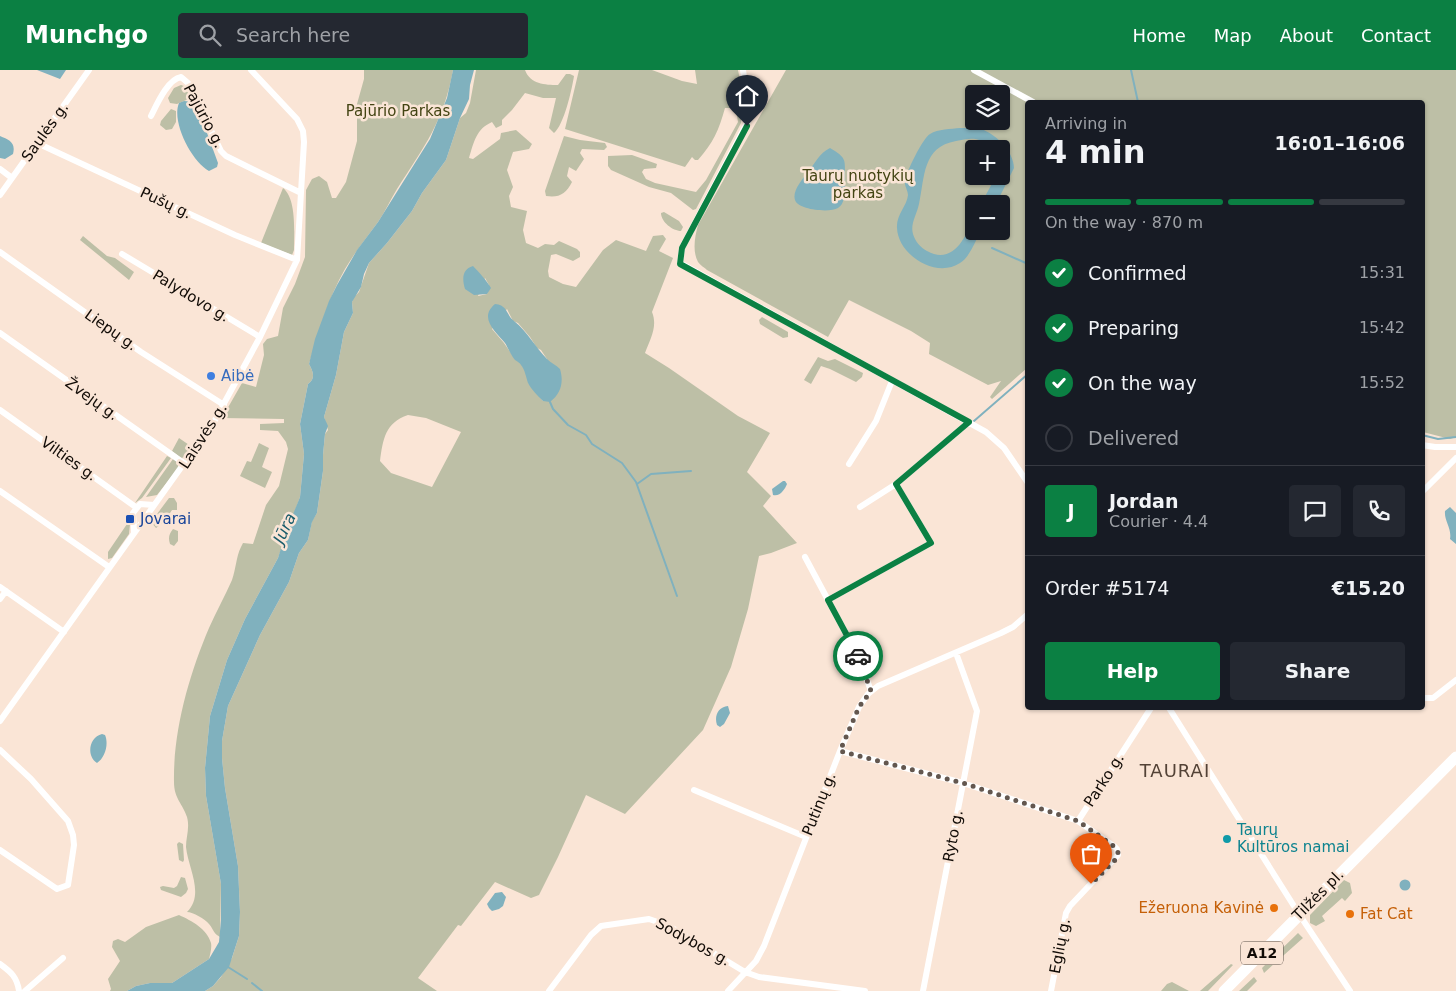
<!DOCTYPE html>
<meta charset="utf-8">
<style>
:root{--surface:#171b24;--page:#242831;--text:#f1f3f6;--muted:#9ea1a6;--line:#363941;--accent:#0b8043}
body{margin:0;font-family:"DejaVu Sans",sans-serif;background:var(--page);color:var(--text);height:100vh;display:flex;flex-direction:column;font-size:19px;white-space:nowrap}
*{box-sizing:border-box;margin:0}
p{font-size:16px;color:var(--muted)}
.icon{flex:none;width:28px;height:28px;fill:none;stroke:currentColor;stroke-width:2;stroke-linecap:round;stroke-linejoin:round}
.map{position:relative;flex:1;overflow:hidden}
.details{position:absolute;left:1025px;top:30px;width:400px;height:610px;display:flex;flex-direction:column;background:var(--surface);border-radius:5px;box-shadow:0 1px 4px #0004}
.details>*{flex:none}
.buttons{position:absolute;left:965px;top:15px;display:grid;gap:10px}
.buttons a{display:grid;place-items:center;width:45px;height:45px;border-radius:5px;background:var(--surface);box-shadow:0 1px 4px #0004;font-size:25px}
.pin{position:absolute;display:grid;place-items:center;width:42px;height:42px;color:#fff;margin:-51px -21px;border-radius:50% 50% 50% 0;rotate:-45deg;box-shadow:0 0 5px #0007}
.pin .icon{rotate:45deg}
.courier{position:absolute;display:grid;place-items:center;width:50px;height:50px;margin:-25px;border:4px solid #0b8043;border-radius:50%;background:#fff;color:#222;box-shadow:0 1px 6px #0007}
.headline em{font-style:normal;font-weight:700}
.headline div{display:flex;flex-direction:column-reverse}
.headline{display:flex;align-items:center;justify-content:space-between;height:85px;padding:0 20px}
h1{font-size:32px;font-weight:700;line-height:38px}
.bar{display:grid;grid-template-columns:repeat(4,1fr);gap:8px 5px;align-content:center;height:60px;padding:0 20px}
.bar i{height:6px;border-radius:4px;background:var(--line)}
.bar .current{background:var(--accent)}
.bar p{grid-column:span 4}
.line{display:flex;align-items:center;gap:12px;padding:0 20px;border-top:1px solid var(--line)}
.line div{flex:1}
.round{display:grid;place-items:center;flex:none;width:52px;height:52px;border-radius:5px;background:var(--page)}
ol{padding:0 20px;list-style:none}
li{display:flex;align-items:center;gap:15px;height:55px}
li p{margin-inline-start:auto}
li .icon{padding:5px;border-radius:50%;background:var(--accent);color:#fff;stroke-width:4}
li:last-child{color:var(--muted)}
li i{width:28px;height:28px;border:2px solid var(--line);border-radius:50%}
.action{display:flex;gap:10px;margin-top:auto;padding:10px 20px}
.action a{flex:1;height:58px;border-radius:5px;background:var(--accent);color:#fff;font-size:20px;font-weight:700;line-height:58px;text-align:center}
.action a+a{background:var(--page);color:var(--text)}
header{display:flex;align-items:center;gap:30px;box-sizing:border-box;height:70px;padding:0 25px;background:var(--accent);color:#fff}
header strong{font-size:24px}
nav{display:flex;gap:28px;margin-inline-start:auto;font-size:18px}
.search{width:350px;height:45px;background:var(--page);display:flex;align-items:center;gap:12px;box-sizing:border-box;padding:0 18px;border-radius:5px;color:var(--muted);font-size:19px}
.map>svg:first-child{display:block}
</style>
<header>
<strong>Munchgo</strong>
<div class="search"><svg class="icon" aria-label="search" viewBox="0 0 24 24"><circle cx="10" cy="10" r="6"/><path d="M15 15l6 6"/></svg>Search here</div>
<nav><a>Home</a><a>Map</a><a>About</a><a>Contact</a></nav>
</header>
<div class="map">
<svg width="1456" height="921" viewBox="0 0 1456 921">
<rect width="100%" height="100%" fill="#fae5d6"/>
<path fill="#bdbfa6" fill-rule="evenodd" d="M364,0H453C444,51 424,77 397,119C390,130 385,142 378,152C367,167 355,182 345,199C328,229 319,261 309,294C313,301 316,309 308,314L300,354L304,384L300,427L278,488L245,549L227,590L210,646L205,698L206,726L221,814L220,867C213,863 214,860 209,854C205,849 193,842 187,842C205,824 188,798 186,777C186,767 190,758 187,747C183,734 174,729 174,712C173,661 189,605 209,558C216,542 225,526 232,510C236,499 236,487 241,477L243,473L253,474L266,435L279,416L288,379L286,372L278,361L260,360V354L284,353V349L222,348L242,313L256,317L264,285L263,274L267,269L278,266L283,238L295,214L305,187L306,120L312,109L319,106L327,112L332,128H336L346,112L357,71V34L364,9Z
M476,0H525C530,14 545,15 558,15L566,4H570L574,6C572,19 564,55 554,63L549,58L556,28H543L525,23L512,40L502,50V55L496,58L492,52C476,59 474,72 469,88L473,89L500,69L501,63L516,60L532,74L529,79L513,82L507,100L513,117L509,126L511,137L527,141L523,160L526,173L538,178L545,174L554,175L559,171L577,179L580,182V187L573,191L556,184L551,185L548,201L549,207L563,214L576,217L603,180L616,170L646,181L653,166L663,165L666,169L659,181L673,188L652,242C658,257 650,269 645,283L669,298L738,346L770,363L747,402L771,426L763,436L797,473L771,483L759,486L748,539L731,597L703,660L625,744L586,725L558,787L539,825L531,828L495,812L461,856L458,855L418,908L437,921H205L213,916L221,907L232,888L239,866L240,842L238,796L225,718L222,688V671L228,636L260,565L289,512L299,483L308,470L312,451L317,443L323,401V385L325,364L328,360L324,347L336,305L344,262L353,243L352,232L354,227L359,222L369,193L387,173L412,141L422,123L446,90L460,48L466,43L470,33ZM485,208L489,215L487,224L478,226ZM507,239L513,251L518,253L530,267L537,278L541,280L547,289L543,331L529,314L525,300L520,292L515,289L504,273L492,259ZM408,345L426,348L461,362L432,417L391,403L380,391C383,369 385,353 408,345Z
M579,0H652L682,11L697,14L695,0H738L740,10L735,12C735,20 735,29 737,37C739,43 742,46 741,53L696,139L693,140L671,123L649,117L611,100L608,96V86L632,85L657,94L656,98L644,99L642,102L646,109L655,113L696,122L706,110L738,52L737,46L732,38H725C719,60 713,73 698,90H695L692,87L685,97L565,59Z
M786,0H1456V367L1450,369L1423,362L1422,32H1028L1027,298L992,329L990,327L1001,311L988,315L929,284L930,273L911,261L849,230L828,267L707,200C705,198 700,195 698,192C692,181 695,166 698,155ZM974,24H1001V51H974ZM974,79H1001V106H974ZM974,134H1001V161H974Z
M181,15L184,16L191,28L177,34L170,33L168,28L174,18Z
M171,39L176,41V52L172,59L166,60L160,55L161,51Z
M564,66L580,70L605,73L607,77L604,80L582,79L580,83L584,89L576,101L569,97L567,106L572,112C566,124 559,128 546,126L545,121Z
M283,118C297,129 294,164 294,180L292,185L261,173Z
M664,142L679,151L683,157L681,161C673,161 661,152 661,143Z
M83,166L107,186L115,188L134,202L129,210L80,170Z
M762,247L788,262V267L783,268L760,254L759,250Z
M818,287L828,291L835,289L863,303L862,307L856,312L830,299L821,296L811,314L804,310Z
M179,368L192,377L185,387L181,388L172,381Z
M259,373L269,378L262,397L272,402L265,418L240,406L247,391L251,392Z
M167,386L171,388L142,428L135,433Z
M173,389L176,391L179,397L157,425L146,427Z
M169,428H174L177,433V440H172L164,452L156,458L151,452Z
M127,454H130L129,464L112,488L108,489V482Z
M173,459L178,461V471L174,476L170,474C168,468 169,464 173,459Z
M179,772L183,774L184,790L183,792L179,790L177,774Z
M181,807L185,808L188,819L186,823L181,827L161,820L160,817L163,816L174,818L177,816Z
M1344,810L1350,813L1352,823L1345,831L1342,828L1322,846L1325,851L1316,856L1310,853V845Z
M179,845C192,851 207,859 211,873C212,878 210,885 209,889L172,913H150L136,916L127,921H110L111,919L108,909L120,891L112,877L113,871L118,869L125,872L146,857Z
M1298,863L1303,868L1264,903L1262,898Z
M1231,894L1233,895L1208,921H1200Z
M1254,907L1257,911L1247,921H1239Z
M1172,912L1189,921H1161L1167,914Z"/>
<path fill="#80b1be" d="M37,0H66L60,9Z
M453,0H474L470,15L469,29L460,48L446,90L422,123L412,141L387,173L369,193L364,204L361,217L352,232L353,243L344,262L336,305L324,347L328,356L325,364L323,385V401L317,443L312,452L308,470L299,483L289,512L260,565L228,636L222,671V688L225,718L238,796L240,842L239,866L229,897L213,916L205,921H127L136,916L150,913H172L209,889L219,872L221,850V814L206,726L205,698L210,646L227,590L245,549L278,488L287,459L300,427L304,384L300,354L308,314C316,309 313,301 309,294L315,269L329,231L337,215L357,180L378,152L430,69L447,28Z
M184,31C192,31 195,35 199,41L218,93L217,97L209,101C192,92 171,52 179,33Z
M960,58C967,58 975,57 981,59C996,64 1014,82 1014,98L996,134H981L996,106H1001V79H991C981,66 970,68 956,71C922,77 925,107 919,134C917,144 910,154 913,164C915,171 920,177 927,181C953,196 967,166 974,146V161H981C975,171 970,187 960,193C936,209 898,185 897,158C896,145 907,136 908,125C908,120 904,116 905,111C906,102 923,68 930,64C938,59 951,59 960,58Z
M0,66C9,70 16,72 13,84L5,89L0,88Z
M830,78C849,89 844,91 845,109C845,118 846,134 838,138C830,143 798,140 795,130C792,121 802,110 807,103C815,94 819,83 830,78Z
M473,196C479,202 487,211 491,218L487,224L474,225L465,219C462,209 462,199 473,196Z
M495,234C508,235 506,245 514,251C528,262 535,277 547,289C551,293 556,295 560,299C564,312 561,324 550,332L543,331C538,326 531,319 528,313C526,307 525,300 521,295C520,293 517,291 515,290C511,285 508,278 505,273C496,262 478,248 495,234Z
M783,411H785L787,414C785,419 780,427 773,425L772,419Z
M1450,437L1456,443V474L1450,469C1452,458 1444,451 1445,441Z
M728,636L730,643L724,654L720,657L717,655C714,646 718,637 728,636Z
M102,664L105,665C109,674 105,688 97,693C86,686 89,667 102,664Z
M1399.5 815a5.5 5.5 0 1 1 11 0a5.5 5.5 0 1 1-11 0Z
M502,822L506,827L503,836L499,839L492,841L489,838L487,834L495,823Z"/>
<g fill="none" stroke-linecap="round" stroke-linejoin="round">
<path stroke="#80b1be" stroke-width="2" d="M1131,0L1138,32
M992,178L1028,194
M550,332L553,339L568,355L586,365L592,374L622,393L636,412L677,526
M974,351L1028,304
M1422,365L1438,369L1456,367
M637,414L651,404L691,401
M228,897L247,909
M252,913L262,921"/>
<path stroke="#fff" stroke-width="6" d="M743,0L749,40V49L682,178L680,193L986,362L1004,378L1028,413
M974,0L1033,32
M151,46C157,34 168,9 181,7L188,13L221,81L226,86L299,122
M37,73L235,165L297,190
M0,99L12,108
M0,125L89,0
M0,182L141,282L224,335
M122,184L260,267
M0,263L185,394
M0,340L137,438
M1422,375L1435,377H1456
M849,394L876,351L892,311
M0,421L109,497
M1422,422L1456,388
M860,437L896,414L969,352
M134,462L133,443L140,434L154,435
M805,487L859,588L871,621
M0,517L64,562
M0,529L6,521
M828,530L931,473L896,414
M1422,628H1433L1456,610
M1169,638L1299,844L1350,921
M0,651L215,350L260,267L297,190L304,72L303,61L297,49L251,0
M0,680L31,709L68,751L73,765L74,775L68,815L57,819L0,780
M840,681L963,713L1078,751L1151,638
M694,720L806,767
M0,894C11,902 17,907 19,921
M25,921L63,888
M549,921L591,865L601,856L649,849L669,856L745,902L759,907L865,921
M728,921L756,891L764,876L840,681L859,637L868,624L878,616L1001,563L1013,557L1028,544
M923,921L977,641L956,583
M1051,921L1066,843L1070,836L1118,785L1117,779L1115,777L1078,751"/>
<path stroke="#fff" stroke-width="11" d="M1224,921L1456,687"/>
</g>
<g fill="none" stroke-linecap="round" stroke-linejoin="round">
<path stroke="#63574f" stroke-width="5" stroke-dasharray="0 9" d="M858,586L871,621L859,637L840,681L963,713L1078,751L1115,777L1118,782L1117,788L1091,814"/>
<path stroke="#0b8043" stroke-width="6" d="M747,56L682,178L680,194L969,352L896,414L931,473L828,530L858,586"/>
</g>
<circle fill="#3f7fe0" stroke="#fae5d6" stroke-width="2" cx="211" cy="306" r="5"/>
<rect fill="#1a4fb4" stroke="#fae5d6" stroke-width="2" x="125" y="444" width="10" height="10" rx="2.5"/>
<circle fill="#0f9aa8" stroke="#fae5d6" stroke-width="2" cx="1227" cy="769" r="5"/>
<g fill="#e8710a" stroke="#fae5d6" stroke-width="2">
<circle cx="1274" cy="838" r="5"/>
<circle cx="1350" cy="844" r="5"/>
</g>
<g text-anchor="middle" stroke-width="5" stroke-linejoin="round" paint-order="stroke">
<rect fill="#fae5d6" stroke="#574c44" stroke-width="1" x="1241" y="871.5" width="42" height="23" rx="4"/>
<g font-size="14" font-weight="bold" fill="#110b06">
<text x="1262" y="888">A12</text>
</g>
<g font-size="15" fill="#434413" stroke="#fae5d6">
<text x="398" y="46">Pajūrio Parkas</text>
<text x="858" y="111">Taurų nuotykių<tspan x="858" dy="17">parkas</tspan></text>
</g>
<g font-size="15" fill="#110b06" stroke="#fae5d6">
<text transform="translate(204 46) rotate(62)" y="5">Pajūrio g.</text>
<text transform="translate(45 62) rotate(-54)" y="5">Saulės g.</text>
<text transform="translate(166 133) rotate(25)" y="5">Pušų g.</text>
<text transform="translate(191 226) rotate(31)" y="5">Palydovo g.</text>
<text transform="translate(111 260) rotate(35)" y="5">Liepų g.</text>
<text transform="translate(92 329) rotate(36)" y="5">Žvejų g.</text>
<text transform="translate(203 366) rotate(-57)" y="5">Laisvės g.</text>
<text transform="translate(69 389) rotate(35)" y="5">Vilties g.</text>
<text transform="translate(1104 710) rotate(-57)" y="5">Parko g.</text>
<text transform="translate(819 734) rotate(-68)" y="5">Putinų g.</text>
<text transform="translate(953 766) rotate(-79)" y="5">Ryto g.</text>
<text transform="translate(1318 825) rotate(-45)" y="5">Tilžės pl.</text>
<text transform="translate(693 872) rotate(29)" y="5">Sodybos g.</text>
<text transform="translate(1060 876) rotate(-79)" y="5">Eglių g.</text>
</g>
<g font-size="15" fill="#366cbe" stroke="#fae5d6" text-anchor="start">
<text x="221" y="311">Aibė</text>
</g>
<g font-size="15" fill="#164399" stroke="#fae5d6" text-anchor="start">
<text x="140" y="454">Jovarai</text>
</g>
<g font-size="15" fill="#0d838f" stroke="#fae5d6" text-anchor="start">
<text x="1237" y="765">Taurų<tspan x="1237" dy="17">Kultūros namai</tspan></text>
</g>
<g font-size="15" fill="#c56008" stroke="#fae5d6" text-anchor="end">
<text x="1264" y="843">Ežeruona Kavinė</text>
<text x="1360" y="849" text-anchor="start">Fat Cat</text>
</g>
<g font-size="16" font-style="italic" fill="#195b6a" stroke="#fae5d6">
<text transform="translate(284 458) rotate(-65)" y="6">Jūra</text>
</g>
<g font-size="18" letter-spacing="1" fill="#534236" stroke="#fae5d6">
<text x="1175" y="707">TAURAI</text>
</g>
</g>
</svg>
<div class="buttons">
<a><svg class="icon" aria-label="layers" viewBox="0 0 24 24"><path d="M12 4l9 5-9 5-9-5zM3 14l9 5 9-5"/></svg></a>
<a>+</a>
<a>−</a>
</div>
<div class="pin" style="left:1091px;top:814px;background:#ea580c"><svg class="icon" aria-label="bag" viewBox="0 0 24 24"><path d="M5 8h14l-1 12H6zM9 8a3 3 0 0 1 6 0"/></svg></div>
<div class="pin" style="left:747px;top:56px;background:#1f2937"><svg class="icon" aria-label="home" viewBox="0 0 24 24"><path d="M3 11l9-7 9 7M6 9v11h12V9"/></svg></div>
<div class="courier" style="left:858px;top:586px"><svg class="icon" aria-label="car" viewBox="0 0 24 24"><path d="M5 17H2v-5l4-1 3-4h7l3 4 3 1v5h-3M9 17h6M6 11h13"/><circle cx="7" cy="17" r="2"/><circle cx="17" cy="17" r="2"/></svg></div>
<section class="details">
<div class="headline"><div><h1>4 min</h1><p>Arriving in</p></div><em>16:01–16:06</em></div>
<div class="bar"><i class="current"></i><i class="current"></i><i class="current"></i><i></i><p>On the way · 870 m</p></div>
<ol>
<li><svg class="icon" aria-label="check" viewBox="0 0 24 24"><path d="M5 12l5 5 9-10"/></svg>Confirmed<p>15:31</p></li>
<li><svg class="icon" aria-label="check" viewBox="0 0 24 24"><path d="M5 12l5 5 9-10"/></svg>Preparing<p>15:42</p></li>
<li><svg class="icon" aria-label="check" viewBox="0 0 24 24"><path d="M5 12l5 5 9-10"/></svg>On the way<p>15:52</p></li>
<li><i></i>Delivered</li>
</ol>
<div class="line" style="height:90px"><b class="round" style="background:var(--accent);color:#fff">J</b><div><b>Jordan</b><p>Courier · 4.4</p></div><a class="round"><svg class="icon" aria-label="chat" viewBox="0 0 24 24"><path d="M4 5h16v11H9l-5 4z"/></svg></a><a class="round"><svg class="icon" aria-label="phone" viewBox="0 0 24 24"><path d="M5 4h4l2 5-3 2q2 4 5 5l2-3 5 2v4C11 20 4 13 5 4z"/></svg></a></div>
<div class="line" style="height:65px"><div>Order #5174</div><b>€15.20</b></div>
<div class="action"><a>Help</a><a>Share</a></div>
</section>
</div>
